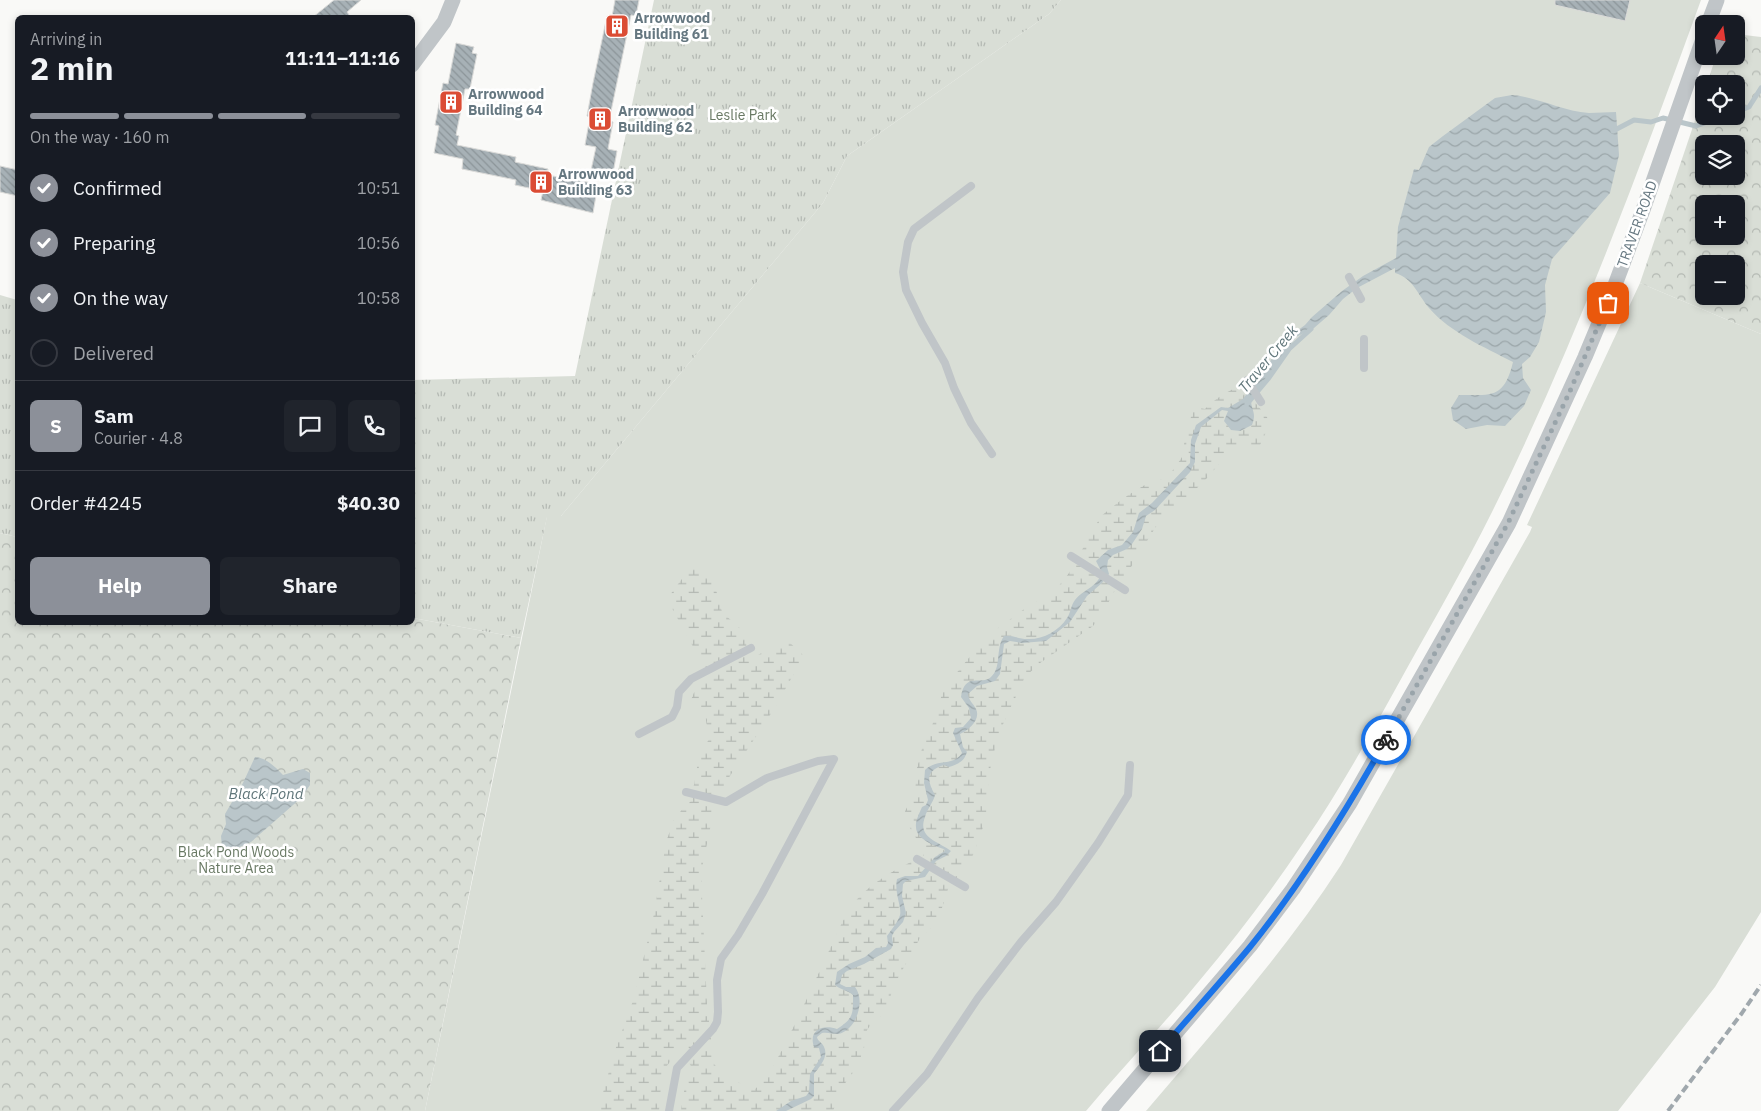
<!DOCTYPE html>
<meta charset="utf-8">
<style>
:root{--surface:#171b24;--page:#20242c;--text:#f1f3f6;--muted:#9ea1a6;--line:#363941;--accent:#8c9099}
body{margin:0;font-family:"IBM Plex Sans",sans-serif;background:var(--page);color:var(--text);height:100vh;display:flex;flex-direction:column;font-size:19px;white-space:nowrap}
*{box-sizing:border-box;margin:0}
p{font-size:16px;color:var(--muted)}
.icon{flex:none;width:28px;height:28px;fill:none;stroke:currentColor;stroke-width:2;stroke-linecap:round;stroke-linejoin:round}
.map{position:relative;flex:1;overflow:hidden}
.side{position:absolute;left:15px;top:15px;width:400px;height:610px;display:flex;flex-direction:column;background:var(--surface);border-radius:8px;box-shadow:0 2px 8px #0003}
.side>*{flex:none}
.needle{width:32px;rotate:13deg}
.buttons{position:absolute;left:1695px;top:15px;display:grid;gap:10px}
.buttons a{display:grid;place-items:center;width:50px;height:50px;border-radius:8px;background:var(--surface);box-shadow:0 2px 8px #0003;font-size:25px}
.pin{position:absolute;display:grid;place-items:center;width:42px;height:42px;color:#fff;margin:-21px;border-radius:10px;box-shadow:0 2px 8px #0006}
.courier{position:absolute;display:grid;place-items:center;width:50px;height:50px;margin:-25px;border:4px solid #1a73e8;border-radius:50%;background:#fff;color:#222;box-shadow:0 1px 6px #0007}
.summary em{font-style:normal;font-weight:700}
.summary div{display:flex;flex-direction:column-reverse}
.summary{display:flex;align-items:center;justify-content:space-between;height:85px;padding:0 15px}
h1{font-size:32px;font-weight:700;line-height:38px}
.bar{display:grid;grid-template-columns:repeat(4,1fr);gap:8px 5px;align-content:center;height:60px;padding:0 15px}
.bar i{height:6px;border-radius:4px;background:var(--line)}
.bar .current{background:var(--accent)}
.bar p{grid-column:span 4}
.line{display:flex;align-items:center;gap:12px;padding:0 15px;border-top:1px solid var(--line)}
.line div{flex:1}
.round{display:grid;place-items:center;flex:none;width:52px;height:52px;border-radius:8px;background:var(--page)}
ol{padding:0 15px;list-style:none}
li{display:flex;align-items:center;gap:15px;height:55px}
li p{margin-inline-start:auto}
li .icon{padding:5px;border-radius:50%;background:var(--accent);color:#fff;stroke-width:4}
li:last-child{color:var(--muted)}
li i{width:28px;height:28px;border:2px solid var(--line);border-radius:50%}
.cta{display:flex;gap:10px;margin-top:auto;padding:10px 15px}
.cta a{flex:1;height:58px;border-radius:8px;background:var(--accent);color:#fff;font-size:20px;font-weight:700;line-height:58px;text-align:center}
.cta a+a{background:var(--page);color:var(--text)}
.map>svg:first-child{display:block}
</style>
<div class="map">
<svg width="1761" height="1111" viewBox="0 0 1761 1111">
<defs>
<pattern id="forest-crowns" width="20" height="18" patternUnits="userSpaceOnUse" patternTransform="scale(1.25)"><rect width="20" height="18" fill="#d9ded6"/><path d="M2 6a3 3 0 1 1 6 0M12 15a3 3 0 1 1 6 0" fill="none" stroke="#b4b9b3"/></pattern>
<pattern id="wetland-marsh" width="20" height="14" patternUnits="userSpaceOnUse" patternTransform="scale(1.25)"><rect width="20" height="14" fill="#d9ded6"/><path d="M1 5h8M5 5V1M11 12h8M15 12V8" fill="none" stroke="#b4b9b3"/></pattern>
<pattern id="park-tufts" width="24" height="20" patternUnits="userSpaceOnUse" patternTransform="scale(1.25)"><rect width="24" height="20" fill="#d9ded6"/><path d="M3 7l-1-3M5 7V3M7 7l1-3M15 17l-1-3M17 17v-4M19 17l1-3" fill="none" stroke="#b4b9b3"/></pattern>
<pattern id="water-waves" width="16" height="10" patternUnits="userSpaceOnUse" patternTransform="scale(1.25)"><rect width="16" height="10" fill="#bac6ca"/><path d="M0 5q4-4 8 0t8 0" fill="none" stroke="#9ba6a9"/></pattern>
<pattern id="building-back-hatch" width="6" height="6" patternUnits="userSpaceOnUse" patternTransform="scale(1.25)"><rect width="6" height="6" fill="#a7b1b6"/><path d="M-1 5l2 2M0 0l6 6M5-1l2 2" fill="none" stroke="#8c9599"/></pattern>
</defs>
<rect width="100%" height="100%" fill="#f9f9f7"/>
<path fill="#d9ded6" d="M1061,0H1701C1638,173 1574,347 1492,512C1465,566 1435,618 1406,670C1374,728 1342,787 1304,842C1272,890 1237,936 1200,980C1163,1025 1123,1067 1086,1111H425L547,516H561L823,203L847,156L1049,14Z
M1640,283L1761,334V912L1715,987L1618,1111H1146C1214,1031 1284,953 1341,865L1530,532L1532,527L1527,525Z"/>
<path fill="url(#forest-crowns)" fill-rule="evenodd" d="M1736,34L1761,37V334L1640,283L1704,94V116H1736V84H1707L1716,56H1736ZM1704,144H1736V176H1704ZM1704,204H1736V236H1704ZM1704,264H1736V296H1704Z
M0,533L17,537L18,622H412L413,618L521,638L425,1111H0Z"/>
<path fill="url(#wetland-marsh)" d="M1244,384L1253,400L1267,417L1269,426L1260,445L1252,447H1236L1226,455L1210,475L1180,505L1160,520L1131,567L1124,582L1113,593L1104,612L1093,626L1040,663L1025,677L998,735L989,774L986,819L973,855L960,876L949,886L940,914L932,927L920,938L893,987L888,1006L882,1015L872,1023L867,1030L864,1048L860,1059L852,1074L843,1086L833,1111H681L685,1085L692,1068L681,1048L662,1072L659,1111H598L614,1053L634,998L654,914L666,842L675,817L691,801L699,757L709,739L705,714L689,705L695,690L710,678L667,599L693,564L712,575L722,612L745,633L748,661L768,649L788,641L804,656L774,709L726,782L712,819L701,873L707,1005L714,1064L725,1076L754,1090L768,1077L796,1022L846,914C863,886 894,870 923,856L926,849C913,836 909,829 905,811L915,793L917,768L924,741L932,726L943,691L950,681L972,654L997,629L1027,607L1054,592L1069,573L1101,516L1125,497L1148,483L1158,481L1166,477L1174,469L1184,454V444L1189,422L1195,407L1205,409C1216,398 1229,390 1244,384Z"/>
<path fill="url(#park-tufts)" d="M654,0H1061L1049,14L847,156L823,203L561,516L547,517L521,638L413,618V380L575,376Z
M0,295L17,300V537L0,533Z"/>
<path fill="url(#water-waves)" d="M1512,95C1538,97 1562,111 1589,113C1598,113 1607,112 1616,112L1619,155L1610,193L1552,259L1545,285L1546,312L1539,342L1530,357L1522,364L1523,378L1531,390L1524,406L1505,426L1487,425L1466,429L1453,420L1451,408L1459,395C1492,395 1504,399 1513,362C1484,347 1451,333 1429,308C1418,295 1413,278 1395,273V268L1357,288L1343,299L1329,315L1314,328L1296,337L1251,399C1251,411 1257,412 1252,425L1240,431L1231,430L1224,421L1228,411L1222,410L1201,427L1195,444V462L1190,472L1155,510L1146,516L1142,529L1132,544L1127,549L1113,555L1108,560L1107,567L1109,574L1102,583L1087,596L1070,622L1046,641L1022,643L1010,641L1004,644L1000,674L995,681L977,686L968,694C969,701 973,703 976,709C981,719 969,730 960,734L963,747L967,752C964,762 958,764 949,767L944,765C925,771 927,780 935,795C933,803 927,809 925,817C917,838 938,841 951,851L946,856L936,861L925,877L906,881L903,884L902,896L906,913L903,922L894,932L892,936L893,945L891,949L864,964L847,971L842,975L840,984L846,987H855C866,1001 856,1031 838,1034C833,1034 827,1032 822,1033L817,1037C818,1042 822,1042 824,1047C829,1057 819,1067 814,1074V1096L811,1099L786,1111H776L791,1101L806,1096L809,1092L810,1074L821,1057L819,1048L814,1047C808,1030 823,1024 837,1029C854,1018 853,1014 853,995C847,990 841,990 835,985L837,972L849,964L865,957L876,948L886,947L888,943L887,936C891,930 898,922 900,915C902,908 894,892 897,879L905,876H918L935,857L945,851L944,849C935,846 916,839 916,827C915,821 920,812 922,807L926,805L928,800L924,783L925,770C937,758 953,767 962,753L953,733L955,728L963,727L971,718L969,708L961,697C965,671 981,686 991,677C1002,667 995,649 1004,636C1012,635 1020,639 1027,639C1042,640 1059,631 1067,618C1071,612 1071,605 1075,600C1084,589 1096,588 1102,573L1096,561L1108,550L1122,545L1133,532L1139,513L1152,503L1190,463L1191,440L1196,425L1221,407L1228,408L1243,399L1286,339L1305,325L1312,317L1342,291L1363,276L1396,258L1398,227L1414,169L1419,170L1429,147L1443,136L1495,98Z
M255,757C267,758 275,767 283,775L303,769L310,773V785L301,798L251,842L233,850L222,847L221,836L226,824L225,814L243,783Z"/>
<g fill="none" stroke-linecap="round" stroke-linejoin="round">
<path stroke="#bac6ca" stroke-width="5" d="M1736,112L1749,107L1761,88
M1613,131L1634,120L1651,122L1663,118L1696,126L1724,116
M1247,404L1268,379L1289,349L1311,329"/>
</g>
<path fill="url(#building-back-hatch)" stroke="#dbdbd9" d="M334,0H361L347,12L351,18H312Z
M615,0H639L636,16L631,15L609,121L613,122L608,149L617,151L612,179L590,175L596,147L585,145L590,117L587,116L593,83L607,16L612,17Z
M1555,0H1630L1625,21L1555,5Z
M456,43L474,47L472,53L477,54L470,89H465L456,135L459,136L457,145L516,157L515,162L548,169L547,175L598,184L593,213L541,200L543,191L515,185L516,180L462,169L463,159L434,153L439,126L435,125L443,83L448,84Z
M0,166L18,170V196L0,192Z"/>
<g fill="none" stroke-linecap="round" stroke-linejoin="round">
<path stroke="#c0c5c8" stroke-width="8" d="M971,186L914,229L908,242L903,272L906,290L922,323L945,363L954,388L971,423L992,454
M1349,277L1361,299
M1364,339V368
M1247,380L1261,402
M1071,556L1125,590
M639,734L672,717L677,707L679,692L691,679L751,648
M917,859L965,887
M669,1111L677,1068L713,1029L717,1022L718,1012L717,980L721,959L738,935L762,894L834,759L818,761L767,778L726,802L686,792
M893,1111L927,1074L978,998L1021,942L1056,902L1098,843L1128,795L1130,765"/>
<path stroke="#c0c5c8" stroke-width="15" d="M1708,24L1717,0
M412,65L444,22L453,0
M1109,1111L1250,946L1293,889L1350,803L1509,523L1585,357L1615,285L1643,210L1704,36"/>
<path stroke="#a0a8ad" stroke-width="4" stroke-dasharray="8 4" stroke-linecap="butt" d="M1668,1111L1742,1013L1761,985"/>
</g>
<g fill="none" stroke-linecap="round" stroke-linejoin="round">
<path stroke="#99a4aa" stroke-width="5" stroke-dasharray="0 9" d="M1386,740L1508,523L1570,391L1608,303"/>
<path stroke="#1a73e8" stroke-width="6" d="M1160,1051C1190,1016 1221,982 1250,947C1302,883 1346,811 1386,740"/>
</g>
<defs>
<g id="building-square" transform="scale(1.25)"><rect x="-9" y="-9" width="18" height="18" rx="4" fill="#db4c34" stroke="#fff"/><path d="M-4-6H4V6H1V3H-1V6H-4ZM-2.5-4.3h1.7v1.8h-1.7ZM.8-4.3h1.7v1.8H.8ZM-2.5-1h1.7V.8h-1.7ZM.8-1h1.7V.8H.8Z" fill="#fff"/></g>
</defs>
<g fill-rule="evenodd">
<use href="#building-square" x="617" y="26"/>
<use href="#building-square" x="451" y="102"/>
<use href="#building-square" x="600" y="119"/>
<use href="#building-square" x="541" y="182"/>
</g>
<g text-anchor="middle" stroke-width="5" stroke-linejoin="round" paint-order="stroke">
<g font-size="14" font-weight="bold" fill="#657780" stroke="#fff" text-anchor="start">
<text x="634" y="23">Arrowwood<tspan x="634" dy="16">Building 61</tspan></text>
<text x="468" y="99">Arrowwood<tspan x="468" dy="16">Building 64</tspan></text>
<text x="618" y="116">Arrowwood<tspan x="618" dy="16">Building 62</tspan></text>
<text x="558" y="179">Arrowwood<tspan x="558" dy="16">Building 63</tspan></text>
</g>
<g font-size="14" fill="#697964" stroke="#fff">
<text x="743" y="120">Leslie Park</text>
<text x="236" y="857">Black Pond Woods<tspan x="236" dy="16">Nature Area</tspan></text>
</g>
<g font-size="14" fill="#657780" stroke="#fff">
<text transform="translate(1637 224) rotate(-70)" y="5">TRAVER ROAD</text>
</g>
<g font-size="15" font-style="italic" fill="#60767a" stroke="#fff">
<text transform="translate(1268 359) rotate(-50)" y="5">Traver Creek</text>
<text x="266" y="799">Black Pond</text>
</g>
</g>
</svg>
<div class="buttons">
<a><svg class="needle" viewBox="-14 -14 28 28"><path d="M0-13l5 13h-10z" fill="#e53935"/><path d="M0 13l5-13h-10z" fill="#9ea1a6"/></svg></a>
<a><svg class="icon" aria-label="locate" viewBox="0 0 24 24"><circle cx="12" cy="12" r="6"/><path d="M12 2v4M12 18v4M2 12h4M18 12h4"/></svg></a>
<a><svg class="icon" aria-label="layers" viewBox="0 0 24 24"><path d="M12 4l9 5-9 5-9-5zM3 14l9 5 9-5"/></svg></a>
<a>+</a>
<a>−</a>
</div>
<div class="pin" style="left:1608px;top:303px;background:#ea580c"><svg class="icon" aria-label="bag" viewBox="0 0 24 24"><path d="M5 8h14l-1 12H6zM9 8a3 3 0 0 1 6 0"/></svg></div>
<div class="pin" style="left:1160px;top:1051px;background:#1f2937"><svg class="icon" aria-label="home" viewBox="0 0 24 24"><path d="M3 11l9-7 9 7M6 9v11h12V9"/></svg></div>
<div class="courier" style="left:1386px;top:740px"><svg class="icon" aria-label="bike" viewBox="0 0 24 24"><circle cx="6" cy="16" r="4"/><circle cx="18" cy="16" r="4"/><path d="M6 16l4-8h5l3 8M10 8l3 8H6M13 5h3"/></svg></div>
<section class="side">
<div class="summary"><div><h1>2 min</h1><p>Arriving in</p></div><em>11:11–11:16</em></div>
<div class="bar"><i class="current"></i><i class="current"></i><i class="current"></i><i></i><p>On the way · 160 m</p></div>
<ol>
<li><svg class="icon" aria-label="check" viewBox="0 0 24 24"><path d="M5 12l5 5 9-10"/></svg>Confirmed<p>10:51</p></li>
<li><svg class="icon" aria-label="check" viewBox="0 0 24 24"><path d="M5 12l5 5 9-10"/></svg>Preparing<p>10:56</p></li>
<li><svg class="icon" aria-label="check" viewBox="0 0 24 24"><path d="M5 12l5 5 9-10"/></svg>On the way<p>10:58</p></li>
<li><i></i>Delivered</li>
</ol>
<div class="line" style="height:90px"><b class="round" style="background:var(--accent);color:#fff">S</b><div><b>Sam</b><p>Courier · 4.8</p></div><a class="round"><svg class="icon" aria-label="chat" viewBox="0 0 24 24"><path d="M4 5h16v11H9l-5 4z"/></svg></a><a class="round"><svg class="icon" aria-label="phone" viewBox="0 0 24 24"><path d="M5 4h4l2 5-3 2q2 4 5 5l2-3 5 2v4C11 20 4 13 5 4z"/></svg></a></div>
<div class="line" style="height:65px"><div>Order #4245</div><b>$40.30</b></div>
<div class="cta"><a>Help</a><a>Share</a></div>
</section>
</div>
